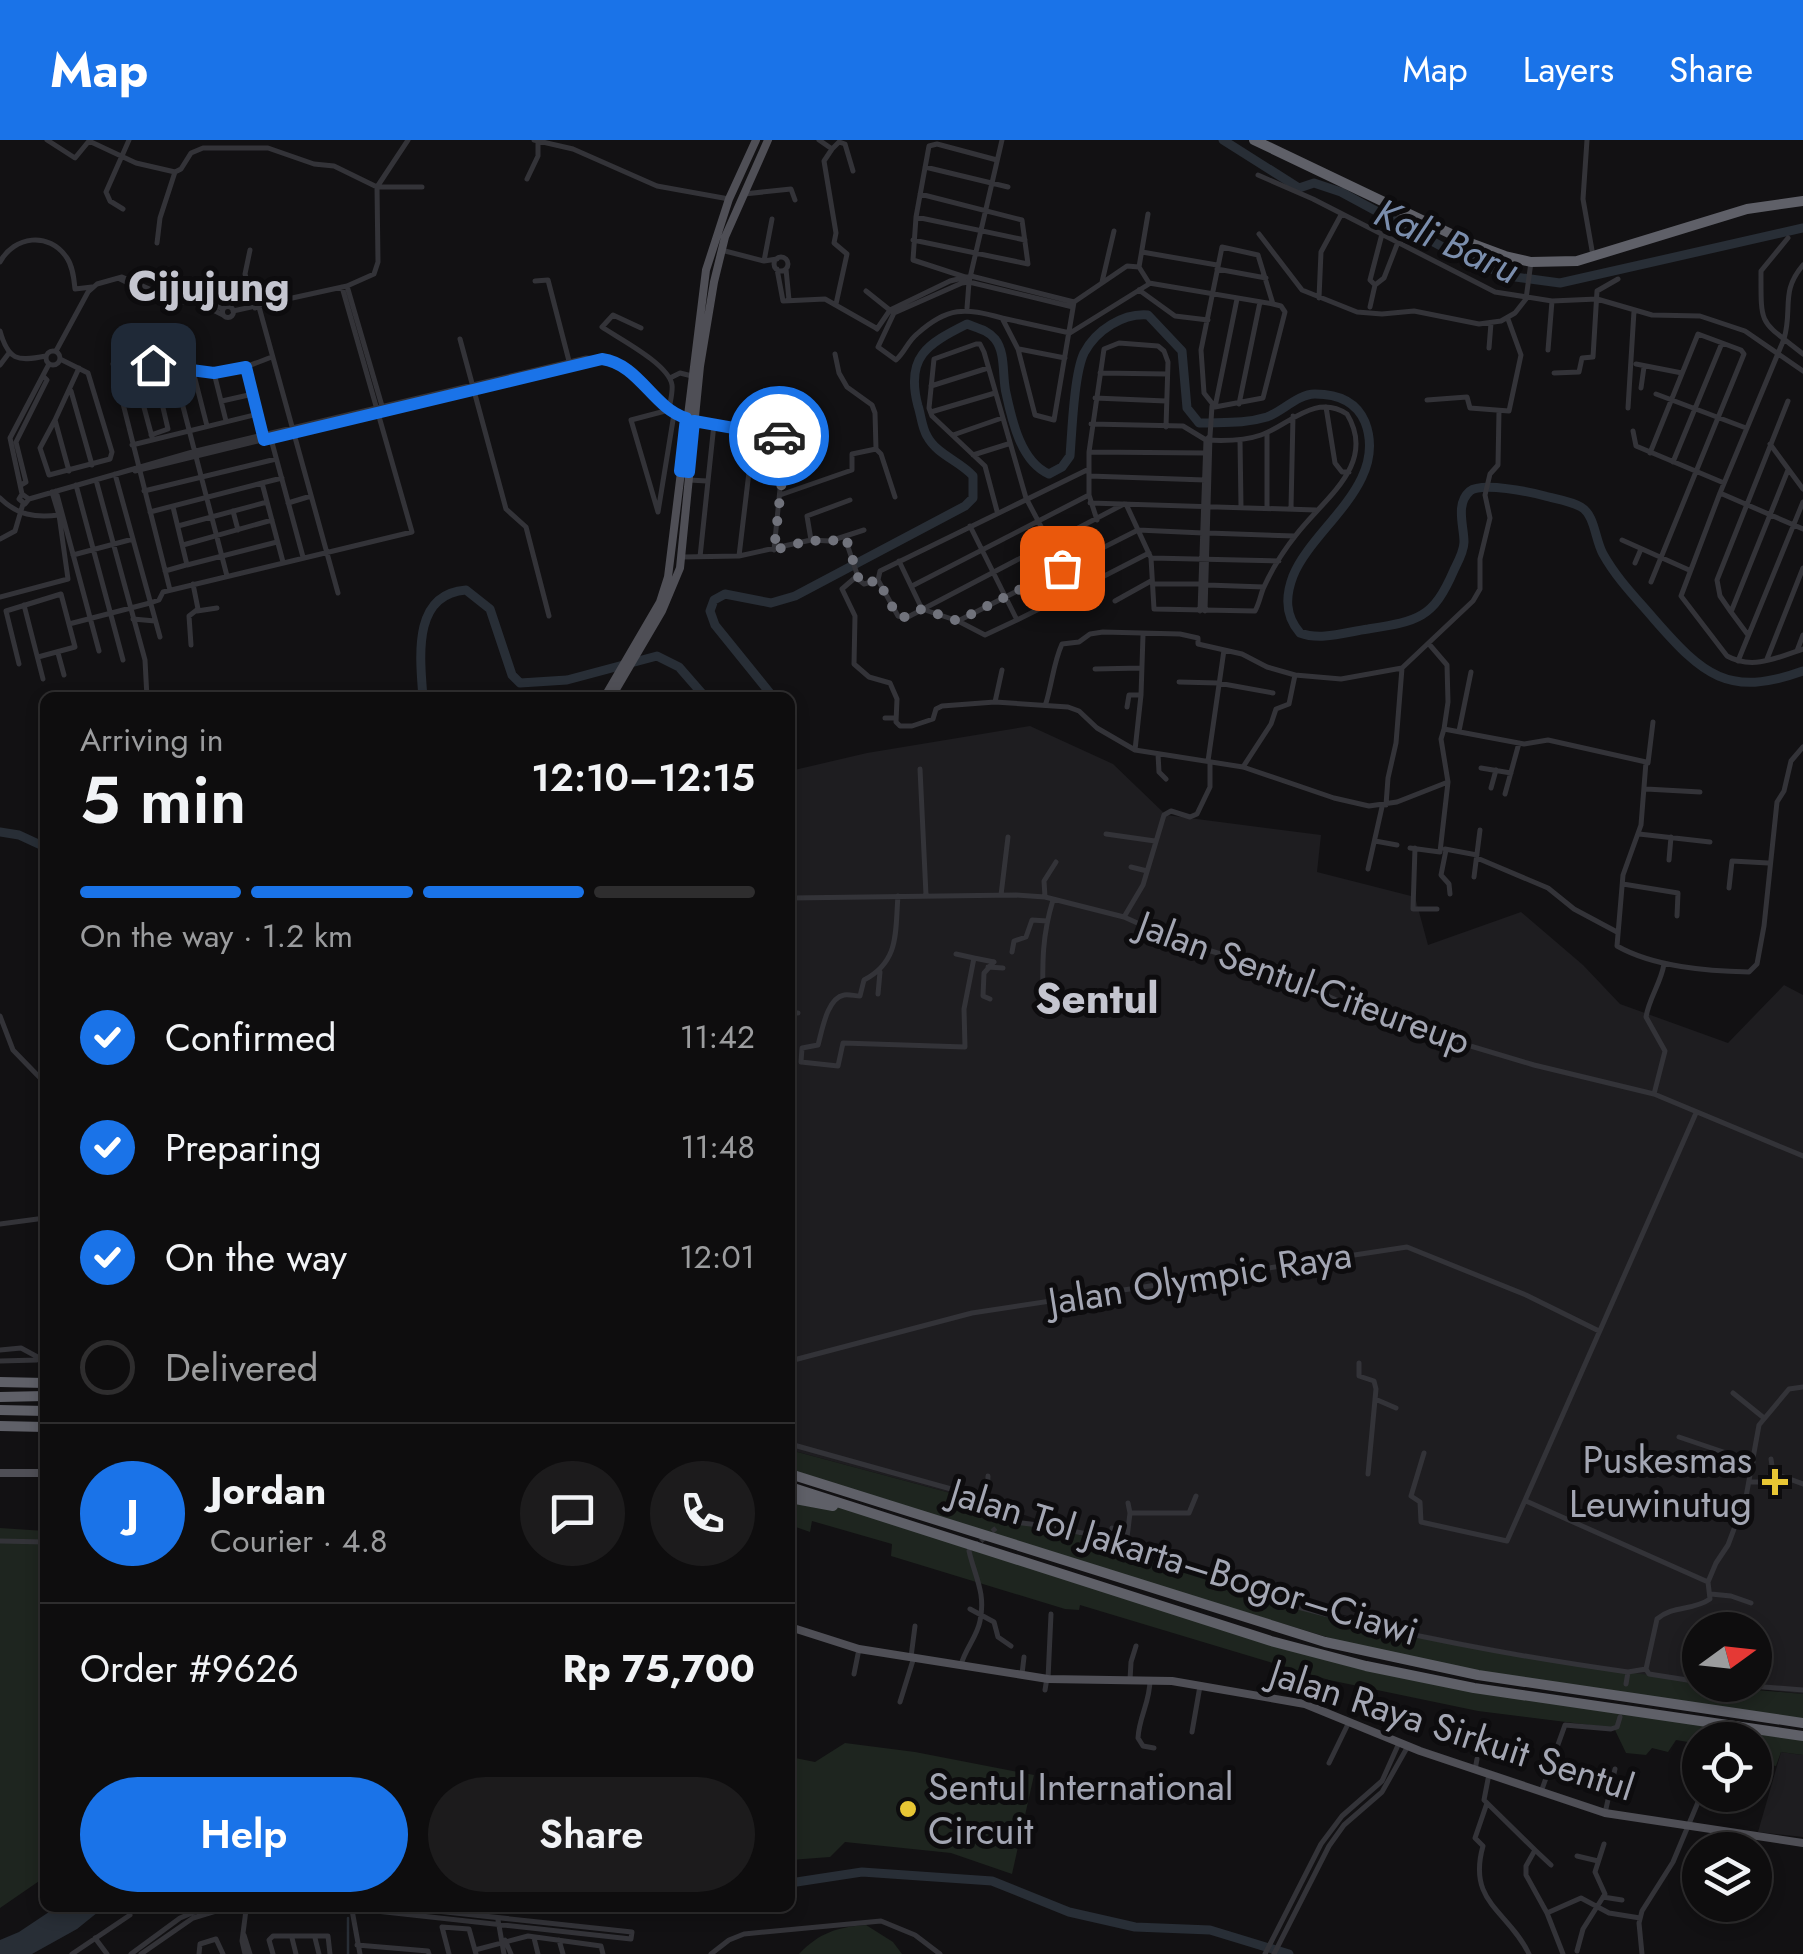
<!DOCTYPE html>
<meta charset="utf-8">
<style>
:root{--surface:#0e0d0e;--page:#1c1b1c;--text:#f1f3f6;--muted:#9b9c9e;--line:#2e2d2e;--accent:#1a73e8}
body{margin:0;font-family:Jost,sans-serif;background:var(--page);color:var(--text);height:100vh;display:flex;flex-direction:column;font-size:38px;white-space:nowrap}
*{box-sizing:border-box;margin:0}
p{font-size:32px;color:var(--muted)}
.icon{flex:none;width:55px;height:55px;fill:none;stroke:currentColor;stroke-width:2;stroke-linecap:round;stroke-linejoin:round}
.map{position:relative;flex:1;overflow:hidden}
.side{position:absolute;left:40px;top:552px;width:755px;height:1220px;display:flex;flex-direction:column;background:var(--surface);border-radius:15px;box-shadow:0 5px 15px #0003,0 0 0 2px var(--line)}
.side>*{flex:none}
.needle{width:65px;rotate:75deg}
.buttons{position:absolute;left:1682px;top:1472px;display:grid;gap:20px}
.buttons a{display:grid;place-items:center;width:90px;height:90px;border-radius:50%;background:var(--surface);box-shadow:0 5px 15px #0003,0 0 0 2px var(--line);font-size:50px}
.pin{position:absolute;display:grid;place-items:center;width:85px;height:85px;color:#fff;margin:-42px;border-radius:20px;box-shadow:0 5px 15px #0006}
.courier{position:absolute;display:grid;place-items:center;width:100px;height:100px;margin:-50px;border:8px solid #1a73e8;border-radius:50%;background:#fff;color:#222;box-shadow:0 2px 12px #0007}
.head em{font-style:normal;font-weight:600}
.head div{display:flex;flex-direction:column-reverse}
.head{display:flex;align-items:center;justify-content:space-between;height:170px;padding:0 40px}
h1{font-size:65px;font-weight:600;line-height:75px}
.bar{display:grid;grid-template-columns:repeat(4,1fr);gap:15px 10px;align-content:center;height:120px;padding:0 40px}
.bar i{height:12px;border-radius:8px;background:var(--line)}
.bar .active{background:var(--accent)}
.bar p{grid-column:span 4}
.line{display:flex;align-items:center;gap:25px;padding:0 40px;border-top:2px solid var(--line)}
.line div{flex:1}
.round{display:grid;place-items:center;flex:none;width:105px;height:105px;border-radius:52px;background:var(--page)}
ol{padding:0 40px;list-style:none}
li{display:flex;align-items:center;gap:30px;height:110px}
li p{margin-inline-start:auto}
li .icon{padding:10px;border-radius:50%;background:var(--accent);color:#fff;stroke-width:4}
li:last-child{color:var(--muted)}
li i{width:55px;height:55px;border:5px solid var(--line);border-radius:50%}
.button{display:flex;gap:20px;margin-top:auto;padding:20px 40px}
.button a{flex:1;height:115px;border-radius:60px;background:var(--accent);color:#fff;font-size:40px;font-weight:600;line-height:115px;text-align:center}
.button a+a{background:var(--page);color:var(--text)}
header{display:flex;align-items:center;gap:60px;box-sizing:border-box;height:140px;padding:0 50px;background:var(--accent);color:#fff}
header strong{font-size:48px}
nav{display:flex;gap:55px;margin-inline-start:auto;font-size:35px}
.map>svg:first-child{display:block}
</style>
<header>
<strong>Map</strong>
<nav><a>Map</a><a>Layers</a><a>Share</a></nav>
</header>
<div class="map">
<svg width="1803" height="1814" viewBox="0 0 1803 1814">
<rect width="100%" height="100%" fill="#121113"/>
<path fill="#1e1d20" d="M1030,586L1113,624L1166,675L1321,695L1317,732L1415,757L1428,805L1521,772L1583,825L1620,864L1728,903L1784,845L1803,855V1554L1724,1545H1755V1490H1700V1542L1645,1536L1438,1498L1233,1448L999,1366L790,1310V631L867,613Z
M1781,1612L1803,1615V1697L1758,1692Z"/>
<path fill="#1e251f" d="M790,1310L999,1366V1380L1065,1390L1238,1450L1368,1486L1604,1529L1700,1542V1545L1803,1554V1583L1399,1519L790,1334Z
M790,1358L863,1370L1271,1501L1441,1542L1803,1596V1615L1781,1612L1776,1626L1755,1622V1600H1700V1604L1676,1600L1668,1612L1652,1608L1646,1615L1626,1613L1614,1588L1478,1571L1329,1540L1080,1465L1079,1470L1065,1469L891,1416L892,1404L812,1381L810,1392L790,1385Z
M0,1388L45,1391V1737L0,1768Z
M845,1603L915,1612L1034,1635L1012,1734L951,1713L845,1702L830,1717L790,1720V1617L815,1622Z
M866,1785L893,1802L902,1814H799C819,1793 837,1787 866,1785Z"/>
<path fill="#282e36" d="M55,1768H103L77,1789L32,1814H0V1800L19,1792Z"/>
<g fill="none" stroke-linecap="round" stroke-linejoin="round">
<path stroke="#282e36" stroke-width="2.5" d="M348,1814V1778"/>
<path stroke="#282e36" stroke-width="9" d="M1223,0L1299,48L1314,43L1341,52L1452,112L1508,136L1560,143L1803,88
M423,558C420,517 412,454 466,450L490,469L512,535L520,543L567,540L657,516L679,527L706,558
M774,558L715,485L710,471L714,460L725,454L771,463L795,456L965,366L973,358V336C960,321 937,315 927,296C922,288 921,275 918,266C905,217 927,204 967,184C977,188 988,190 995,199C1006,213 1002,236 1006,253C1012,281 1021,322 1049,334L1062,327L1070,316C1072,291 1074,234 1084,213C1096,190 1123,173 1148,175L1182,211L1187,268L1199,283C1223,282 1244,284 1267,277C1283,271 1298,254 1315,254C1337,254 1356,261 1365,282C1389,344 1312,388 1293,436C1285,457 1285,476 1300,493C1321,501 1346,492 1368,489C1418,481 1433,479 1454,430C1458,422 1464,411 1464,402C1464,386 1455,364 1470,351C1482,342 1531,352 1545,356C1556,359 1571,361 1581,367C1595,375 1595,400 1603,414C1617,439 1636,458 1654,479C1703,535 1728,558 1803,531
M0,692L19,695L45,707
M790,1743L862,1732L992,1741L1069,1772L1135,1787L1210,1790L1289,1814"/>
<path stroke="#2f2f33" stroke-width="5" stroke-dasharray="5 2.5" stroke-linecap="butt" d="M975,1406L996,1388"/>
<path stroke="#333338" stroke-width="5" d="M47,0L75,18L89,1L136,23L175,32L181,29L191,13L203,8H268L314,24L334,26L377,47H422
M534,0L573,9L657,46L729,59
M819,0L832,9L824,21L836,93L834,103L847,114L836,164
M1587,0L1583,59L1593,116
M832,9L839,2L845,4L853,31
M925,27L1008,47
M1258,35L1313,59L1495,152L1552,161L1597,159L1652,175L1700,176L1745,191L1803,231
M527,39L538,16V0
M744,54L791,49L795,60
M123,69L110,61L106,52L129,0
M916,77L1025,100
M1259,94L1302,150L1357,172L1382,174L1414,171L1479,184L1501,181L1515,173L1526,159L1531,122
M1388,97L1401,73
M1788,98L1761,131C1761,188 1759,179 1803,214
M913,100L1028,124L1022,80L920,54
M157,103L160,78L175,32
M1222,107L1258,115L1273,164L1281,166L1285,172L1263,258L1215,267L1204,253L1201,210Z
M250,110L245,134L255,168
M721,110L764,121L777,119
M1142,112L1217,125
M774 124a7 7 0 1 1 14 0a7 7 0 1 1-14 0Z
M764,121L772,79
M0,122C14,96 49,91 67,118C73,127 74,139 75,149L92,147
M1803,125C1780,152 1793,168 1784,199L1720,353L1681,456L1727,516C1752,530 1777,518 1803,509
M1139,127L1148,74
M777,129L783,161L825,159L876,188
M786,129L789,160
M1217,129L1266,138
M965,137L913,120L916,77L929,6L937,4L997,20
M120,139L167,162H197L223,175
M535,141L548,140L569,221
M1102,142L1114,91
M1375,145L1370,140L1382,94
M347,146L382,266
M1139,150L1175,176L1208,180
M866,151L891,171
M1319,158L1321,112L1341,75
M222.5 172a5.5 5.5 0 1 1 11 0a5.5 5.5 0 1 1-11 0Z
M259,167L338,453
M1073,167L969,142L962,143L894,173L878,207L896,220C905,212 908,201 917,194C948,166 965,168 1002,178L1018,209L1035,275L1054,280L1074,162L1127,126L1139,127L1149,143L1273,164
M1370,167L1375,145L1384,138L1398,102
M967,168L969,142L1002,0
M233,171L347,146L374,134L378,122L377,47L408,0
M1002,178L1070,193L1149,144
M641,188L613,175L602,187C618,198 669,224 672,245C673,252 670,262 669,270L631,280L658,372L674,274
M877,189L890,170L950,141L971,136L1074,162
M0,191C8,220 17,222 46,216
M460,199L506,369L526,387L549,476
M1489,208L1491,183
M1019,209L1065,218
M1548,210L1552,161
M46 218a7 7 0 1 1 14 0a7 7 0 1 1-14 0Z
M56,211L88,152L97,144L122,137L170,158L193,156L223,169
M835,214L839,233L847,247L872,265L875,273L876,309L881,314L895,357
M132,223L152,297
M1636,224L1682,233
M0,225L9,213
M246,227L263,297
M173,228L227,436
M193,231L207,286
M214,233L226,281
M1100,233L1167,234
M1554,233L1579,232L1582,218L1593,217L1597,151L1618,139
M670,238L680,233L692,236
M931,246L988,228
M1641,248L1644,227
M71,251L92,325
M1656,254L1746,288
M1095,258L1166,261
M1427,260L1467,257L1470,268L1509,271L1521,215L1508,179
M222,261L253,254
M1239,264L1260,162
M1215,267L1237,159
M1326,267L1335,323L1342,332H1349
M1628,268L1634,171
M931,272L995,253
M55,280L40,308L49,335L110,319L112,312L88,233L60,219
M694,281L785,298L774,410
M1091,284L1183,286L1206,300L1210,296L1205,471
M1633,291L1636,306L1724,343
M151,295L168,289L153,225
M953,295L1002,278
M1210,296L1212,266
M271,299L303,417
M1240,300L1241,367
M1770,304L1803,349
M132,305L258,274
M1089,312L1206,313
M1650,313L1698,194L1741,210L1744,214L1651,442
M973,315L1008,304
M1673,322L1722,203
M1089,329L880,431L878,440L898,476L906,478L1124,364
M69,331L55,280L79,228
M135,331L590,220
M115,334L160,497
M1089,336L1205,340
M96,340L145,520L147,558
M689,340L707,341
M262,343L282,338
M21,345L26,342L16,302L47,240L43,236
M76,345L123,520
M56,351L99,511
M144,351L276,319
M1720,353L1803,389
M22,354L10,298L49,224
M780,355L852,330V314L876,309
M0,358C17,375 35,378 59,375
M29,359L22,354L19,359L25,364L29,359L196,311L586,218L609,220L620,225L674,274L686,278
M288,363L311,356
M1090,363L1316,370
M1126,364L1151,418L1279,421
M173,367L187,425L277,402
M1267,368V293
M1291,368L1293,276
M233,371L238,390
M997,371L985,326L932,276L929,268L934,219L976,204H980L984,212L1026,358L1075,451L1149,413
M150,372L262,343L283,422
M1097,380L1089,355V312L1104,209L1119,203L1158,206L1164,211L1168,222L1166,287
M178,386L267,362
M1208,393L1295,396
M845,398L859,440L864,444L878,440
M0,399L15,391L23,364
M811,400L807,376L850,360
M1622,400L1689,430
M183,405L272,380
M73,415L133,399
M739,416L754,290
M682,417L739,416L811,400L830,401L864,390
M700,417L714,284
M1151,418L1154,469L1255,471C1259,464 1260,457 1263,449C1271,431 1284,410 1296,395C1322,360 1378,325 1347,274C1315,253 1289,285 1261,295C1244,301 1224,301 1206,300
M899,421L922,469L958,481L1138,390L1203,393
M1635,423L1641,409
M165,431L186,425
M857,436L842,449L855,476L854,524L869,537L890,543L897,559L896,582L900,586H912L933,579L936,569L942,566L995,562L1068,567L1079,571L1097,588L1135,610L1243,627L1334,658L1369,666L1397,662L1448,642L1441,599L1444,589L1524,604L1548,600L1646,622L1641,685L1623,735L1617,806C1654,827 1707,831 1749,832L1757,824L1764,786L1777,662L1784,651L1791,621L1803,607
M1153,444H1201
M1207,445L1264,447
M912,446L1087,356
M170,450L113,224C145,219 178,231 210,233C231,234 253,224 272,217
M0,457L68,439L59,375L52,352
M1115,461L1151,441
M24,465L43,539
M197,471L217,468
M1200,471L1206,300
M1731,472L1720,456L1717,440L1788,261
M133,479L155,481
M1017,480L1075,451
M958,481L985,495L1017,480L970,386
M69,484L150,463L159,460L163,452L412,392L342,147
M1748,495L1731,472L1788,330
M1429,504L1447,525L1448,562L1444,589
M191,505L189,476L198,469L193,444
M1797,511L1803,495
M58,513L64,535
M1767,519L1803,428
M1738,521L1803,362
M19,524L6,471L61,454L75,507L38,517
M1095,529L1141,528
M1295,535L1341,539L1402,528L1473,461L1480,449V419L1490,378L1485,355L1490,334L1498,325L1499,271
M1179,542L1218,543L1273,553
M995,562L1002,530
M1046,563C1052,543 1054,521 1062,504L1079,502L1090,494L1103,492L1180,494L1198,498V504L1242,514L1267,527L1295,535L1289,564L1276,569L1271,584L1243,627
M1127,567L1129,555H1141
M885,578H896
M1459,591L1471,532
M1135,610L1141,555L1143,495
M1158,614L1159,632L1166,639
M1208,621L1224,510
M1648,623L1653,582
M1481,628L1511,633
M920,629L926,755
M1491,648L1496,630
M1646,649L1700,652
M1505,654L1519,603
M1386,665L1388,638L1396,603L1402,528
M1106,694L1155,701
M1639,694L1710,702
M1375,701L1397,705
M1410,708L1440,712L1448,642
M1415,708L1413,769H1437
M1445,709L1477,715
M1446,710L1441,735L1449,744L1450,754
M1477,718L1548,748L1574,769L1617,792
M1669,720L1671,697
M1131,727L1147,731
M1368,729L1382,667
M1474,737L1480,690
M1623,744L1678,753L1677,776
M1729,748L1732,721L1768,723
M1001,755L1008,697
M898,756C895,792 900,821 864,840L860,856C855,856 849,854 844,855C827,858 822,891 818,905L802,908L801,922L838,926L843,903L965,907L964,869L974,818L956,814
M1045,757L1044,741L1056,722
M790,758L1016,755L1045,757L1124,777L1173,799L1262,827L1377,878L1534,925L1654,954L1803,1016
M1124,777L1143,745L1164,675L1171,671L1190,677L1197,674L1210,647V622
M1012,812L1014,801L1026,797L1032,780L1047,781
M974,818L994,822
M988,827L1003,828
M878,854L880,832
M990,859L983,856L984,833L994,822
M790,872L798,873
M0,876L13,910L45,943
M1043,876C1043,833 1040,802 1053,760
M1654,954L1665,911L1646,877C1649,858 1661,843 1664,824
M0,1084L45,1078
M0,1210L21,1208L45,1221
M0,1221L37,1220
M790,1221L972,1173L1407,1107L1526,1155L1599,1191
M1359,1223V1236L1374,1241L1376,1249L1368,1334
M1733,1253L1764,1278
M1375,1259L1396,1268
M1679,1297L1753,1322
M790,1304L987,1359L999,1366L1002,1381C1069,1386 1138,1405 1201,1430C1217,1437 1231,1448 1248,1453C1372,1490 1500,1514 1628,1532
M1424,1313L1411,1356L1420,1362L1421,1382L1507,1401L1696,973
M1771,1319L1773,1333L1803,1344
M1750,1342H1763L1773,1333
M987,1358L988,1336
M1526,1361L1708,1442
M1128,1363L1130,1373
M1112,1388L1113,1396L1118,1401
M0,1401L45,1402
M1126,1406L1130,1373H1189L1196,1356
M1711,1454L1731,1456L1751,1463
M970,1469L994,1482L998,1497L1011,1506
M911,1517L915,1486
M961,1525C965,1509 977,1497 980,1481C986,1453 975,1437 969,1411
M1646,1529L1657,1479C1673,1465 1693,1471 1710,1459L1708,1442L1716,1423L1728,1405L1746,1357L1759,1285L1789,1249L1803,1247
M1646,1529L1649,1534L1700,1542
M854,1534L859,1509
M1022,1534L1024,1517
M1048,1539L1051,1474
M1130,1540L1131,1522L1136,1506
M1150,1540C1150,1562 1139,1577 1138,1598L1143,1606L1154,1608
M1626,1544L1628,1532L1646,1529
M1715,1545L1728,1548L1736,1545
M1739,1545L1803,1550
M1045,1550L1047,1538
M900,1562L914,1517
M1192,1592L1200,1546
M1329,1623L1348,1584
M1475,1630L1477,1619
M1489,1634L1484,1660L1535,1710L1526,1726V1735L1547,1773L1563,1814
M1541,1652L1565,1585L1611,1589L1617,1587L1620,1577
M1487,1663L1475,1698L1483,1706C1467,1763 1508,1770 1529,1814
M1605,1673L1615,1629
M1535,1710L1551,1725
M1577,1716L1598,1721
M1603,1757L1622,1760
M409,1768L632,1792L631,1799
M352,1770L360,1814
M1547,1773L1581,1758L1609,1773L1640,1778
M498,1780L504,1814
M244,1795L250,1814
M95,1798L107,1814
M292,1798L296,1814
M315,1798L319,1814
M534,1798L538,1814
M505,1800L511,1814
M559,1800L563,1814
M357,1805L428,1811L429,1814
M475,1810L528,1796L601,1806L603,1814
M1577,1811L1583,1789L1605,1754L1595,1732L1604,1704
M72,1814L130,1775
M131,1814L180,1778L204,1768
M141,1814L193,1778L216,1771L255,1769L367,1770L631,1799
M199,1814L200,1804L216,1799L223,1814
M245,1814L242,1801L246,1770
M273,1814L269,1800L273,1796H328L330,1814
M449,1814L442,1787L469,1789L476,1814
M711,1814L729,1800L744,1794L881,1781L915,1795L940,1814
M1265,1814L1321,1704L1342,1676L1382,1641L1399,1603
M1274,1814L1329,1706L1344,1685L1382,1652L1408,1606
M1642,1814L1639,1783L1642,1771L1673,1722L1701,1655"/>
<path stroke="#4f4f56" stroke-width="8" d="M604,558L660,462L668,437L706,130L729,59L756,0
M611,558L662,471L680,428L700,226L714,142L725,97L768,0
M0,1333H45
M790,1487L859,1509L1048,1539L1172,1541L1305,1564L1420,1611L1605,1673L1803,1703"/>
<path stroke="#5f6068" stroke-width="10" d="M1254,0L1470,103L1505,116L1531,122L1577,121L1747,69L1803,61
M0,1242L45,1243
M0,1257L45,1256
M0,1270L45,1271
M0,1286L45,1287
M790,1334L1325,1502L1478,1535L1803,1583
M790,1347L1271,1501L1366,1526L1474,1548L1803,1596
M790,1358L833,1366"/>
</g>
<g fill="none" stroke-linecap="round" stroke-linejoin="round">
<path stroke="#70727b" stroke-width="10" stroke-dasharray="0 18" d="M779,296L785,298L786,304L774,410L811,400L825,402L846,398L859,440L864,444L878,440L895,472L902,478L922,469L958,481L1062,428"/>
<path stroke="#1a73e8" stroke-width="12" d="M153,225L214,233L246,227L264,300L602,219C639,224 653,268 686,278L680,331L689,332L694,281L779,296"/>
</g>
<g fill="#e8c634" stroke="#0d0c0e" stroke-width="4">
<path d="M1770 1327h10v10h10v10h-10v10h-10v-10h-10v-10h10z"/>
<circle cx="908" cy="1669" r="10"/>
</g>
<g text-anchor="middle" stroke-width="10" stroke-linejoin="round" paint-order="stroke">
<g font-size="38" fill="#a3a6b3" stroke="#0d0c0e">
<text transform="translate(1304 843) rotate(20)" y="13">Jalan Sentul-Citeureup</text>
<text transform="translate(1200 1138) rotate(-9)" y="13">Jalan Olympic Raya</text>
<text transform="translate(1184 1422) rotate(17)" y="13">Jalan Tol Jakarta–Bogor–Ciawi</text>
<text transform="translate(1452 1590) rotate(18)" y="13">Jalan Raya Sirkuit Sentul</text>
</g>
<g font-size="38" fill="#a3a6b3" stroke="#0d0c0e" text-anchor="end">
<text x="1752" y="1333">Puskesmas<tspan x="1752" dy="44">Leuwinutug</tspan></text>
<text x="928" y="1660" text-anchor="start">Sentul International<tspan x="928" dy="44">Circuit</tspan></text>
</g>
<g font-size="40" font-style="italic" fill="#7b8ead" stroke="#0d0c0e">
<text transform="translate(1447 101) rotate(24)" y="14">Kali Baru</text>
</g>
<g font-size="42" font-weight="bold" fill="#c4c5cf" stroke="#0d0c0e">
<text x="209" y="161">Cijujung</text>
<text x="1097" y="873">Sentul</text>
</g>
</g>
</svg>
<div class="buttons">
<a><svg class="needle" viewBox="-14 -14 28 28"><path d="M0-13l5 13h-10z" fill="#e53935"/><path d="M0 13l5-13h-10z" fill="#9b9c9e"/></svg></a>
<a><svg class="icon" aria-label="locate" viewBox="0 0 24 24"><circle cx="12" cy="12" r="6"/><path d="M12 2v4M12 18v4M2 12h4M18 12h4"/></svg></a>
<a><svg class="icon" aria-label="layers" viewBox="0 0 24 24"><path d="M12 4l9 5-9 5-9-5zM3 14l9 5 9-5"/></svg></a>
</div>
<div class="pin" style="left:1062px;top:428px;background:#ea580c"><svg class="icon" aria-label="bag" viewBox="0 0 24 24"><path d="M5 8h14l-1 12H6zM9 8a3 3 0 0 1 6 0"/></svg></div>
<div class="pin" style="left:153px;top:225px;background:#1f2937"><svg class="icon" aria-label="home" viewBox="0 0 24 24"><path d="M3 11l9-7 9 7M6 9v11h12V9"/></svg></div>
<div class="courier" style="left:779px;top:296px"><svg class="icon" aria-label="car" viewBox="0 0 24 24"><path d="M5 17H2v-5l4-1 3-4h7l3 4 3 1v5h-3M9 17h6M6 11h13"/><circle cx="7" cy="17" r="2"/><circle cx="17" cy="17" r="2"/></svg></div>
<section class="side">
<div class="head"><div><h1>5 min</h1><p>Arriving in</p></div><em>12:10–12:15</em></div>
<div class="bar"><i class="active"></i><i class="active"></i><i class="active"></i><i></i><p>On the way · 1.2 km</p></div>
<ol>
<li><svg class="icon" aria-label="check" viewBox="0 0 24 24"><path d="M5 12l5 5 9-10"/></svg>Confirmed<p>11:42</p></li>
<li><svg class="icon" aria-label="check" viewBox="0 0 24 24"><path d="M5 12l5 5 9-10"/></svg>Preparing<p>11:48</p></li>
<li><svg class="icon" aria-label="check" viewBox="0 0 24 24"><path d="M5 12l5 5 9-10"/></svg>On the way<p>12:01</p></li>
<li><i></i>Delivered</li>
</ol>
<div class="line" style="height:180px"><b class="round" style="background:var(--accent);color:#fff">J</b><div><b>Jordan</b><p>Courier · 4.8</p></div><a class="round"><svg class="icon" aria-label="chat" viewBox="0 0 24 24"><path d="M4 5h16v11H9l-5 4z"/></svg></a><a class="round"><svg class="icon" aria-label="phone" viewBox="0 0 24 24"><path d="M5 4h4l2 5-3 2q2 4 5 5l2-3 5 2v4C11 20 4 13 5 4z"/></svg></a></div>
<div class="line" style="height:130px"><div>Order #9626</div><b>Rp 75,700</b></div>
<div class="button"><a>Help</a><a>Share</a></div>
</section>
</div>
